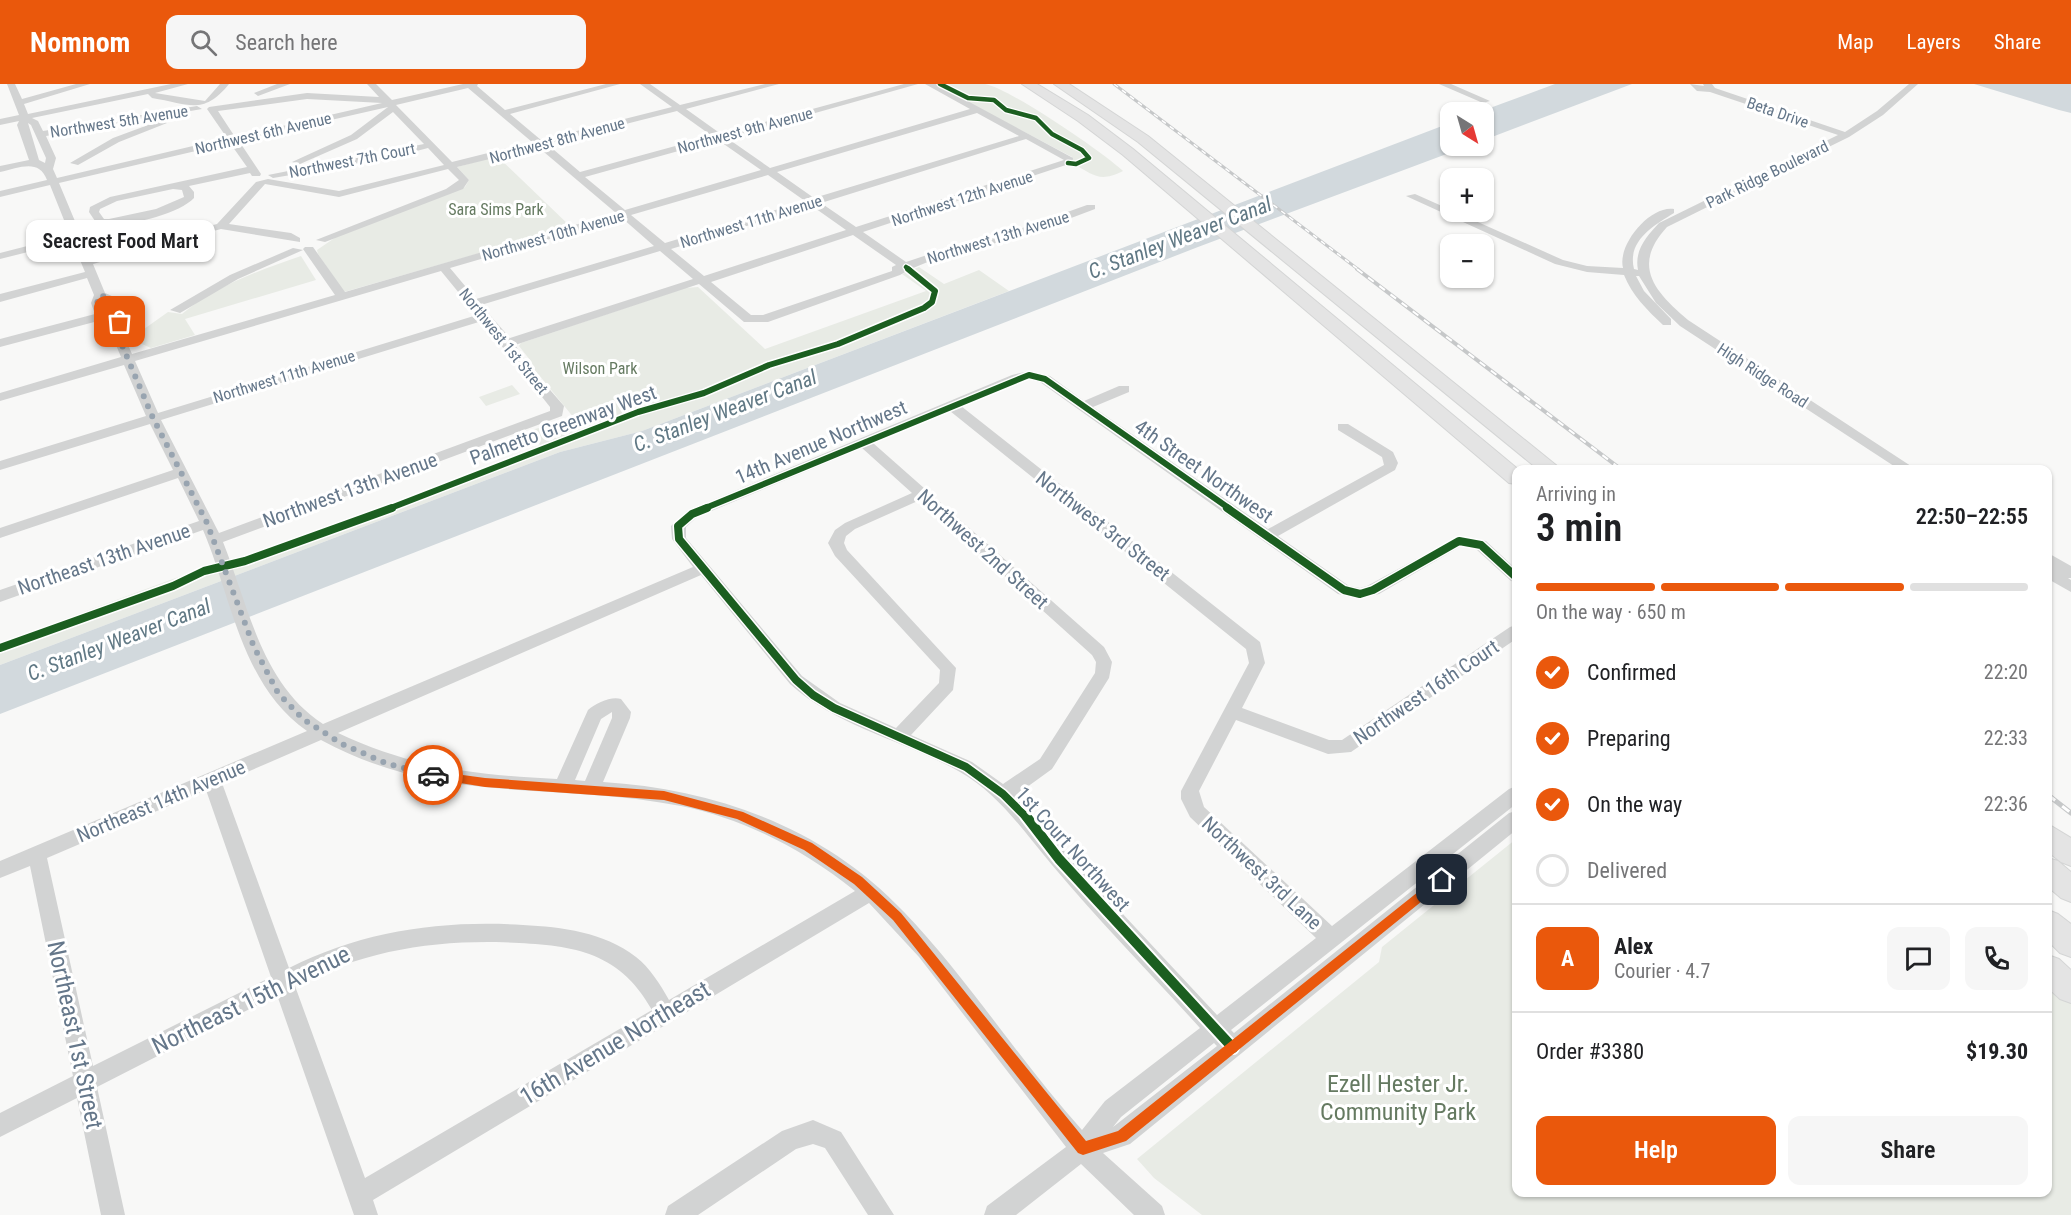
<!DOCTYPE html>
<meta charset="utf-8">
<style>
:root{--surface:#fff;--page:#f6f6f6;--text:#202124;--muted:#757577;--line:#e0e0e0;--accent:#ea580c}
body{margin:0;font-family:"Roboto Condensed",sans-serif;background:var(--page);color:var(--text);height:100vh;display:flex;flex-direction:column;font-size:22px;white-space:nowrap}
*{box-sizing:border-box;margin:0}
p{font-size:20px;color:var(--muted)}
.icon{flex:none;width:33px;height:33px;fill:none;stroke:currentColor;stroke-width:2;stroke-linecap:round;stroke-linejoin:round}
.map{position:relative;flex:1;overflow:hidden}
.drawer{position:absolute;left:1512px;top:381px;width:540px;height:732px;display:flex;flex-direction:column;background:var(--surface);border-radius:12px;box-shadow:0 2px 4px #0004}
.drawer>*{flex:none}
.needle{width:39px;rotate:143deg}
.buttons{position:absolute;left:1440px;top:18px;display:grid;gap:12px}
.buttons a{display:grid;place-items:center;width:54px;height:54px;border-radius:12px;background:var(--surface);box-shadow:0 2px 4px #0004;font-size:30px}
.pin{position:absolute;display:grid;place-items:center;width:51px;height:51px;color:#fff;margin:-26px;border-radius:12px;box-shadow:0 3px 9px #0006}
.courier{position:absolute;display:grid;place-items:center;width:60px;height:60px;margin:-30px;border:4px solid #ea580c;border-radius:50%;background:#fff;color:#222;box-shadow:0 2px 8px #0007}
.bubble{position:absolute;height:42px;border-radius:12px;background:var(--surface);box-shadow:0 2px 4px #0004;font-size:20px;font-weight:600;line-height:42px;text-align:center}
.summary em{font-style:normal;font-weight:600}
.summary div{display:flex;flex-direction:column-reverse}
.summary{display:flex;align-items:center;justify-content:space-between;height:102px;padding:0 24px}
h1{font-size:39px;font-weight:600;line-height:45px}
.bar{display:grid;grid-template-columns:repeat(4,1fr);gap:9px 6px;align-content:center;height:72px;padding:0 24px}
.bar i{height:8px;border-radius:4px;background:var(--line)}
.bar .active{background:var(--accent)}
.bar p{grid-column:span 4}
.line{display:flex;align-items:center;gap:15px;padding:0 24px;border-top:2px solid var(--line)}
.line div{flex:1}
.round{display:grid;place-items:center;flex:none;width:63px;height:63px;border-radius:12px;background:var(--page)}
ol{padding:0 24px;list-style:none}
li{display:flex;align-items:center;gap:18px;height:66px}
li p{margin-inline-start:auto}
li .icon{padding:6px;border-radius:50%;background:var(--accent);color:#fff;stroke-width:4}
li:last-child{color:var(--muted)}
li i{width:33px;height:33px;border:3px solid var(--line);border-radius:50%}
.action{display:flex;gap:12px;margin-top:auto;padding:12px 24px}
.action a{flex:1;height:69px;border-radius:12px;background:var(--accent);color:#fff;font-size:24px;font-weight:600;line-height:69px;text-align:center}
.action a+a{background:var(--page);color:var(--text)}
header{display:flex;align-items:center;gap:36px;box-sizing:border-box;height:84px;padding:0 30px;background:var(--accent);color:#fff}
header strong{font-size:28px}
nav{display:flex;gap:33px;margin-inline-start:auto;font-size:21px}
.search{width:420px;height:54px;background:var(--page);display:flex;align-items:center;gap:15px;box-sizing:border-box;padding:0 21px;border-radius:12px;color:var(--muted);font-size:22px}
.map>svg:first-child{display:block}
</style>
<header>
<strong>Nomnom</strong>
<div class="search"><svg class="icon" aria-label="search" viewBox="0 0 24 24"><circle cx="10" cy="10" r="6"/><path d="M15 15l6 6"/></svg>Search here</div>
<nav><a>Map</a><a>Layers</a><a>Share</a></nav>
</header>
<div class="map">
<svg width="2071" height="1131" viewBox="0 0 2071 1131">
<rect width="100%" height="100%" fill="#f8f8f7"/>
<path fill="#e8ebe5" d="M933,0C950,0 969,0 985,0C1009,4 1103,68 1123,87C1099,99 1094,91 1072,79V73Z
M497,72L571,143L344,208L318,170L317,166L336,153L465,103L469,96L457,83Z
M301,172L316,196L185,235L195,251L151,264L142,260L137,250L168,228L182,230C215,202 260,186 301,172Z
M919,183L944,200L979,186L1009,207L642,347L560,368L0,581V559L200,485L248,475L417,413L540,361L528,347L574,334L530,280V276L519,262L521,259L685,204L698,203L765,265L926,207L902,190Z
M512,301L520,310L486,322L479,313Z
M1516,755V1108H2048V900L2071,920V1131H1202L1154,1094L1137,1075L1379,878L1382,863Z"/>
<path fill="#d2d9dd" d="M1555,0H1632L1484,56V28H1479Z
M1974,0H2071V29L2059,26Z
M1450,39V62H1468L1198,163L0,630V581L560,368L642,347Z"/>
<g fill="none" stroke-linecap="round" stroke-linejoin="round">
<g stroke="#d4d5d5" stroke-width="2">
<path id="highway" d="M1022,0H1037L1088,31L1133,65L1519,386L1516,400L1509,399L1123,71L1078,37Z
M1054,0H1069L1148,52L1562,386H1539L1138,58Z
M2048,740L2071,754V782L2061,778L2048,768Z
M2048,774L2058,777L2071,788V818L2061,814L2048,803Z
M2048,826L2058,830L2071,840V873L2060,869L2048,857Z
M2048,871L2059,875L2071,886V919L2060,915L2048,904Z"/>
</g>
<path fill="#d2d3d3" fill-rule="evenodd" d="M7,0H15L22,15L76,0H90L24,20L28,30L171,0H188L155,9L205,17L220,0H229C203,32 189,20 152,14L148,10L32,34L38,37L43,47L197,22L202,25L46,52L56,74L53,85L57,94L227,54L207,25L209,23L307,9L379,13L367,0H376L392,16L463,0H478L477,2L505,26L606,0H620L510,30L541,56L672,23L640,0H650L680,21L765,0H779L686,25L721,50L904,0H918L727,54L770,84L970,25L925,0H936L1073,74L1072,79L863,148L906,178L948,164L1000,152L1087,121H1095V125C1065,136 1036,148 1006,156C970,167 932,172 900,191L768,238H744L699,200L515,261L531,284L564,322L562,332L223,458C249,523 261,599 323,640L693,483L672,455L671,442L687,427L1012,291L1029,287L1050,292L1084,317L1119,302H1129V308L1093,323L1268,445L1384,381L1382,373L1338,346V340H1348L1393,368L1398,379L1395,386L1278,452L1349,502L1360,504L1367,502L1459,452L1486,457L1516,485V498L1511,497L1476,465L1461,462L1379,510L1360,515L1338,510L1040,298L1029,295L1022,297L961,322L1260,558L1265,579L1242,624L1329,656H1342L1510,543L1516,541V555L1351,668L1328,670L1236,636L1199,707L1204,723L1332,842L1509,705L1516,702V720L1231,946L1234,949L1509,729L1516,727V746L1130,1060L1103,1069L1162,1122L1165,1131H1134L1081,1080L1016,1131H984L987,1122L1066,1063L919,873L869,819L373,1116L378,1131H354L277,911L97,1003L125,1131H101L77,1014L0,1053V1029L73,992L30,782L0,794V777L307,647C241,601 232,514 203,446L0,518V506L199,437L178,394L0,454V444L173,386L150,340L0,386V377L146,332L124,281L0,317V309L121,273L111,249L102,245L98,237L0,263V255L95,230L91,219L94,211L87,194L0,218V210L85,188L72,157L0,175V169L70,151L50,101L0,113V107L47,96C39,74 19,84 0,88V82L29,76L17,41L19,37L0,41V35L19,31ZM468,4L532,58L452,78L396,21ZM307,15L382,19L235,53L218,27ZM388,23L351,51L292,78L300,80L357,55L393,28L424,60L268,91L273,94L386,75L428,64L444,81L339,107L268,95L256,98L217,140L90,173L59,99L230,59L247,83L110,113L90,123L89,128L97,140C120,145 178,131 194,114V108L189,102L250,89L252,92H260L261,90L239,57ZM677,27L712,52L580,88L547,60ZM977,29L1019,52L814,114L777,88ZM28,39L31,41L46,74L45,79L39,76ZM1026,55L1064,76L856,143L821,119ZM718,56L761,86L625,126L585,93ZM538,63L616,129L345,208L313,163H305L303,165L335,211L132,270L122,247L126,238L114,213L105,209L93,180L221,145L300,158V154L291,149L229,140L265,100L339,113L448,85L459,96L446,105L316,156L325,158L463,105L469,96L457,83ZM768,91L805,117L665,159L631,131ZM173,105L182,106L184,113L156,125L109,135H104L99,128L100,125L117,117ZM812,122L846,146L704,192L671,165ZM622,134L654,162L476,215L450,184ZM853,151L896,181L892,183V187L763,231H751L711,198ZM660,167L693,195L510,254L481,221ZM441,187L477,231L158,329L135,277ZM104,217L114,238L113,241L103,219ZM482,237L550,323V327L219,449L161,336ZM950,327L1246,565L1249,579L1181,707V715L1190,733L1316,854L1217,931L1066,769L1016,711L1052,685L1109,594L1112,578L1104,563L873,359ZM862,364L912,409L845,439L835,446L828,459L835,472L940,586L939,599L896,644L840,619L802,592L686,454V443L697,433ZM920,416L1092,571L1096,578L1095,589L1040,675L1003,700L972,678L911,651L953,606L956,584L847,466L844,459L846,452L855,445ZM701,491L790,600C839,644 904,656 960,688C1000,711 1023,747 1052,781C1099,837 1151,890 1200,944L1105,1017L1082,1046C1019,976 969,896 904,828C825,744 716,705 603,698L630,634L631,628L621,615C611,612 596,619 588,626L557,695C476,691 412,684 338,649ZM612,628V634L585,697L575,696L601,635ZM321,656C442,722 554,697 681,722C745,735 804,766 855,807L669,916C660,900 650,884 636,873C604,848 562,843 523,841C441,836 363,847 289,884L222,699ZM206,706L271,893L93,982L47,774ZM496,858C562,861 616,861 652,926L365,1094L295,902C359,869 424,857 496,858ZM1214,959L1217,962L1113,1043L1121,1033Z
M277,0H290L258,12L254,9Z
M1439,0H1451L1490,17L1483,19Z
M1690,0L1704,2L1703,0H1712L1715,4L1845,48L1877,27L1909,0H1918L1883,31L1849,53L1667,143C1631,182 1655,208 1688,236L1917,386H1900L1680,242L1656,219L1639,192H1636L1644,207L1671,235V241H1663C1647,226 1632,211 1624,191L1587,188L1555,180L1406,112L1415,110L1563,176L1587,182L1623,184C1617,161 1650,121 1674,125V129C1653,142 1627,157 1634,185L1638,186C1634,166 1647,152 1659,139L1838,51L1710,8L1697,7Z
M159,37L167,39L119,58L78,81L70,79L113,54Z
M293,164L303,166L238,195L180,229L170,226L230,191Z
M2048,469L2071,482V494H2068L2071,496V508L2048,495V483L2051,484L2048,481Z
M813,1036L841,1048L894,1131H868L825,1064L813,1060L796,1065L698,1131H665L668,1122L782,1047Z"/>
<use href="#highway" fill="#e4e4e4" fill-rule="evenodd"/>
<g stroke="#c6c8c9" stroke-width="3">
<path id="rail-far2" d="M1114,0L1359,186"/>
</g>
<g stroke="#c6c8c9" stroke-width="4">
<path id="rail-far1" d="M1357,185L1622,386"/>
</g>
<g stroke="#c6c8c9" stroke-width="5">
<path id="rail" d="M2048,711L2071,729"/>
</g>
<use href="#rail-far2" stroke="#fff" stroke-width="1.5" stroke-dasharray="5" stroke-linecap="butt"/>
<use href="#rail-far1" stroke="#fff" stroke-width="2" stroke-dasharray="7" stroke-linecap="butt"/>
<use href="#rail" stroke="#fff" stroke-width="3" stroke-dasharray="9" stroke-linecap="butt"/>
<g stroke="#fff" stroke-width="7">
<path id="cycleway-far3" d="M940,0L968,14L994,16L1006,26L1036,34L1052,50L1082,66L1089,74L1076,80L1068,79
M906,183L910,186"/>
</g>
<g stroke="#fff" stroke-width="9">
<path id="cycleway-far2" d="M388,425L638,328L704,309L769,281L838,260L924,224L932,218L935,207L908,185
M703,425L1029,291L1045,295L1230,425"/>
</g>
<g stroke="#fff" stroke-width="11">
<path id="cycleway-far1" d="M707,424L692,430L678,442L679,455L796,596L813,611L834,624L966,683L1003,710L1027,734
M1227,424L1344,506L1360,510L1373,506L1459,457L1481,461L1516,493
M0,564L173,502L204,487L245,477L392,424"/>
</g>
<g stroke="#fff" stroke-width="14">
<path id="cycleway" d="M1026,732L1059,775L1233,964"/>
</g>
<use href="#cycleway-far3" stroke="#1b5e20" stroke-width="4.5"/>
<use href="#cycleway-far2" stroke="#1b5e20" stroke-width="6"/>
<use href="#cycleway-far1" stroke="#1b5e20" stroke-width="8"/>
<use href="#cycleway" stroke="#1b5e20" stroke-width="10"/>
</g>
<path fill="#ea580c" d="M433,687L485,694L664,707L743,728L812,759L862,793L901,829L1086,1057L1118,1047L1438,792L1442,791L1448,796L1126,1057L1083,1071L1078,1069L893,836L854,800L804,766L737,735L664,716L485,703L429,694V688Z"/>
<g fill="none" stroke-linecap="round" stroke-linejoin="round">
<path stroke="#98a4b0" stroke-width="6" stroke-dasharray="0 10.8" d="M120,238L110,215L100,211L97,219L106,242L116,247L153,334L207,439L254,563L278,609L303,635L342,660L388,680L433,691"/>
</g>
<g text-anchor="middle" stroke-width="6" stroke-linejoin="round" paint-order="stroke">
<g font-size="16" fill="#65778a" stroke="#fff">
<text transform="translate(1778 28) rotate(19)" y="6">Beta Drive</text>
<text transform="translate(119 37) rotate(-9)" y="6">Northwest 5th Avenue</text>
<text transform="translate(745 46) rotate(-15)" y="6">Northwest 9th Avenue</text>
<text transform="translate(263 49) rotate(-13)" y="6">Northwest 6th Avenue</text>
<text transform="translate(557 56) rotate(-15)" y="6">Northwest 8th Avenue</text>
<text transform="translate(352 76) rotate(-11)" y="6">Northwest 7th Court</text>
<text transform="translate(1767 90) rotate(-26)" y="6">Park Ridge Boulevard</text>
<text transform="translate(962 114) rotate(-18)" y="6">Northwest 12th Avenue</text>
<text transform="translate(751 137) rotate(-17)" y="6">Northwest 11th Avenue</text>
<text transform="translate(553 151) rotate(-16)" y="6">Northwest 10th Avenue</text>
<text transform="translate(998 153) rotate(-17)" y="6">Northwest 13th Avenue</text>
<text transform="translate(504 257) rotate(51)" y="6">Northwest 1st Street</text>
<text transform="translate(1763 291) rotate(33)" y="6">High Ridge Road</text>
<text transform="translate(284 292) rotate(-17)" y="6">Northwest 11th Avenue</text>
</g>
<g font-size="16" fill="#657a61" stroke="#fff">
<text x="496" y="131">Sara Sims Park</text>
<text x="600" y="290">Wilson Park</text>
</g>
<g font-size="20" fill="#65778a" stroke="#fff">
<text transform="translate(563 341) rotate(-20)" y="7">Palmetto Greenway West</text>
<text transform="translate(821 358) rotate(-23)" y="7">14th Avenue Northwest</text>
<text transform="translate(1204 387) rotate(35)" y="7">4th Street Northwest</text>
<text transform="translate(350 406) rotate(-20)" y="7">Northwest 13th Avenue</text>
<text transform="translate(1103 442) rotate(38)" y="7">Northwest 3rd Street</text>
<text transform="translate(983 465) rotate(42)" y="7">Northwest 2nd Street</text>
<text transform="translate(104 475) rotate(-19)" y="7">Northeast 13th Avenue</text>
<text transform="translate(1426 608) rotate(-34)" y="7">Northwest 16th Court</text>
<text transform="translate(161 717) rotate(-23)" y="7">Northeast 14th Avenue</text>
<text transform="translate(1073 765) rotate(48)" y="7">1st Court Northwest</text>
<text transform="translate(1262 789) rotate(43)" y="7">Northwest 3rd Lane</text>
</g>
<g font-size="21" font-style="italic" fill="#617985" stroke="#fff">
<text transform="translate(1180 154) rotate(-21)" y="7">C. Stanley Weaver Canal</text>
<text transform="translate(725 327) rotate(-21)" y="7">C. Stanley Weaver Canal</text>
<text transform="translate(119 556) rotate(-21)" y="7">C. Stanley Weaver Canal</text>
</g>
<g font-size="24" fill="#65778a" stroke="#fff">
<text transform="translate(251 916) rotate(-26)" y="8">Northeast 15th Avenue</text>
<text transform="translate(75 951) rotate(78)" y="8">Northeast 1st Street</text>
<text transform="translate(615 959) rotate(-31)" y="8">16th Avenue Northeast</text>
</g>
<g font-size="24" fill="#657a61" stroke="#fff">
<text x="1398" y="1008">Ezell Hester Jr.<tspan x="1398" dy="28">Community Park</tspan></text>
</g>
</g>
</svg>
<div class="buttons">
<a><svg class="needle" viewBox="-14 -14 28 28"><path d="M0-13l5 13h-10z" fill="#e53935"/><path d="M0 13l5-13h-10z" fill="#757577"/></svg></a>
<a>+</a>
<a>−</a>
</div>
<div class="pin" style="left:120px;top:238px;background:#ea580c"><svg class="icon" aria-label="bag" viewBox="0 0 24 24"><path d="M5 8h14l-1 12H6zM9 8a3 3 0 0 1 6 0"/></svg></div>
<div class="pin" style="left:1442px;top:796px;background:#1f2937"><svg class="icon" aria-label="home" viewBox="0 0 24 24"><path d="M3 11l9-7 9 7M6 9v11h12V9"/></svg></div>
<div class="courier" style="left:433px;top:691px"><svg class="icon" aria-label="car" viewBox="0 0 24 24"><path d="M5 17H2v-5l4-1 3-4h7l3 4 3 1v5h-3M9 17h6M6 11h13"/><circle cx="7" cy="17" r="2"/><circle cx="17" cy="17" r="2"/></svg></div>
<div class="bubble" style="left:26px;top:136px;width:189px">Seacrest Food Mart</div>
<section class="drawer">
<div class="summary"><div><h1>3 min</h1><p>Arriving in</p></div><em>22:50–22:55</em></div>
<div class="bar"><i class="active"></i><i class="active"></i><i class="active"></i><i></i><p>On the way · 650 m</p></div>
<ol>
<li><svg class="icon" aria-label="check" viewBox="0 0 24 24"><path d="M5 12l5 5 9-10"/></svg>Confirmed<p>22:20</p></li>
<li><svg class="icon" aria-label="check" viewBox="0 0 24 24"><path d="M5 12l5 5 9-10"/></svg>Preparing<p>22:33</p></li>
<li><svg class="icon" aria-label="check" viewBox="0 0 24 24"><path d="M5 12l5 5 9-10"/></svg>On the way<p>22:36</p></li>
<li><i></i>Delivered</li>
</ol>
<div class="line" style="height:108px"><b class="round" style="background:var(--accent);color:#fff">A</b><div><b>Alex</b><p>Courier · 4.7</p></div><a class="round"><svg class="icon" aria-label="chat" viewBox="0 0 24 24"><path d="M4 5h16v11H9l-5 4z"/></svg></a><a class="round"><svg class="icon" aria-label="phone" viewBox="0 0 24 24"><path d="M5 4h4l2 5-3 2q2 4 5 5l2-3 5 2v4C11 20 4 13 5 4z"/></svg></a></div>
<div class="line" style="height:78px"><div>Order #3380</div><b>$19.30</b></div>
<div class="action"><a>Help</a><a>Share</a></div>
</section>
</div>
